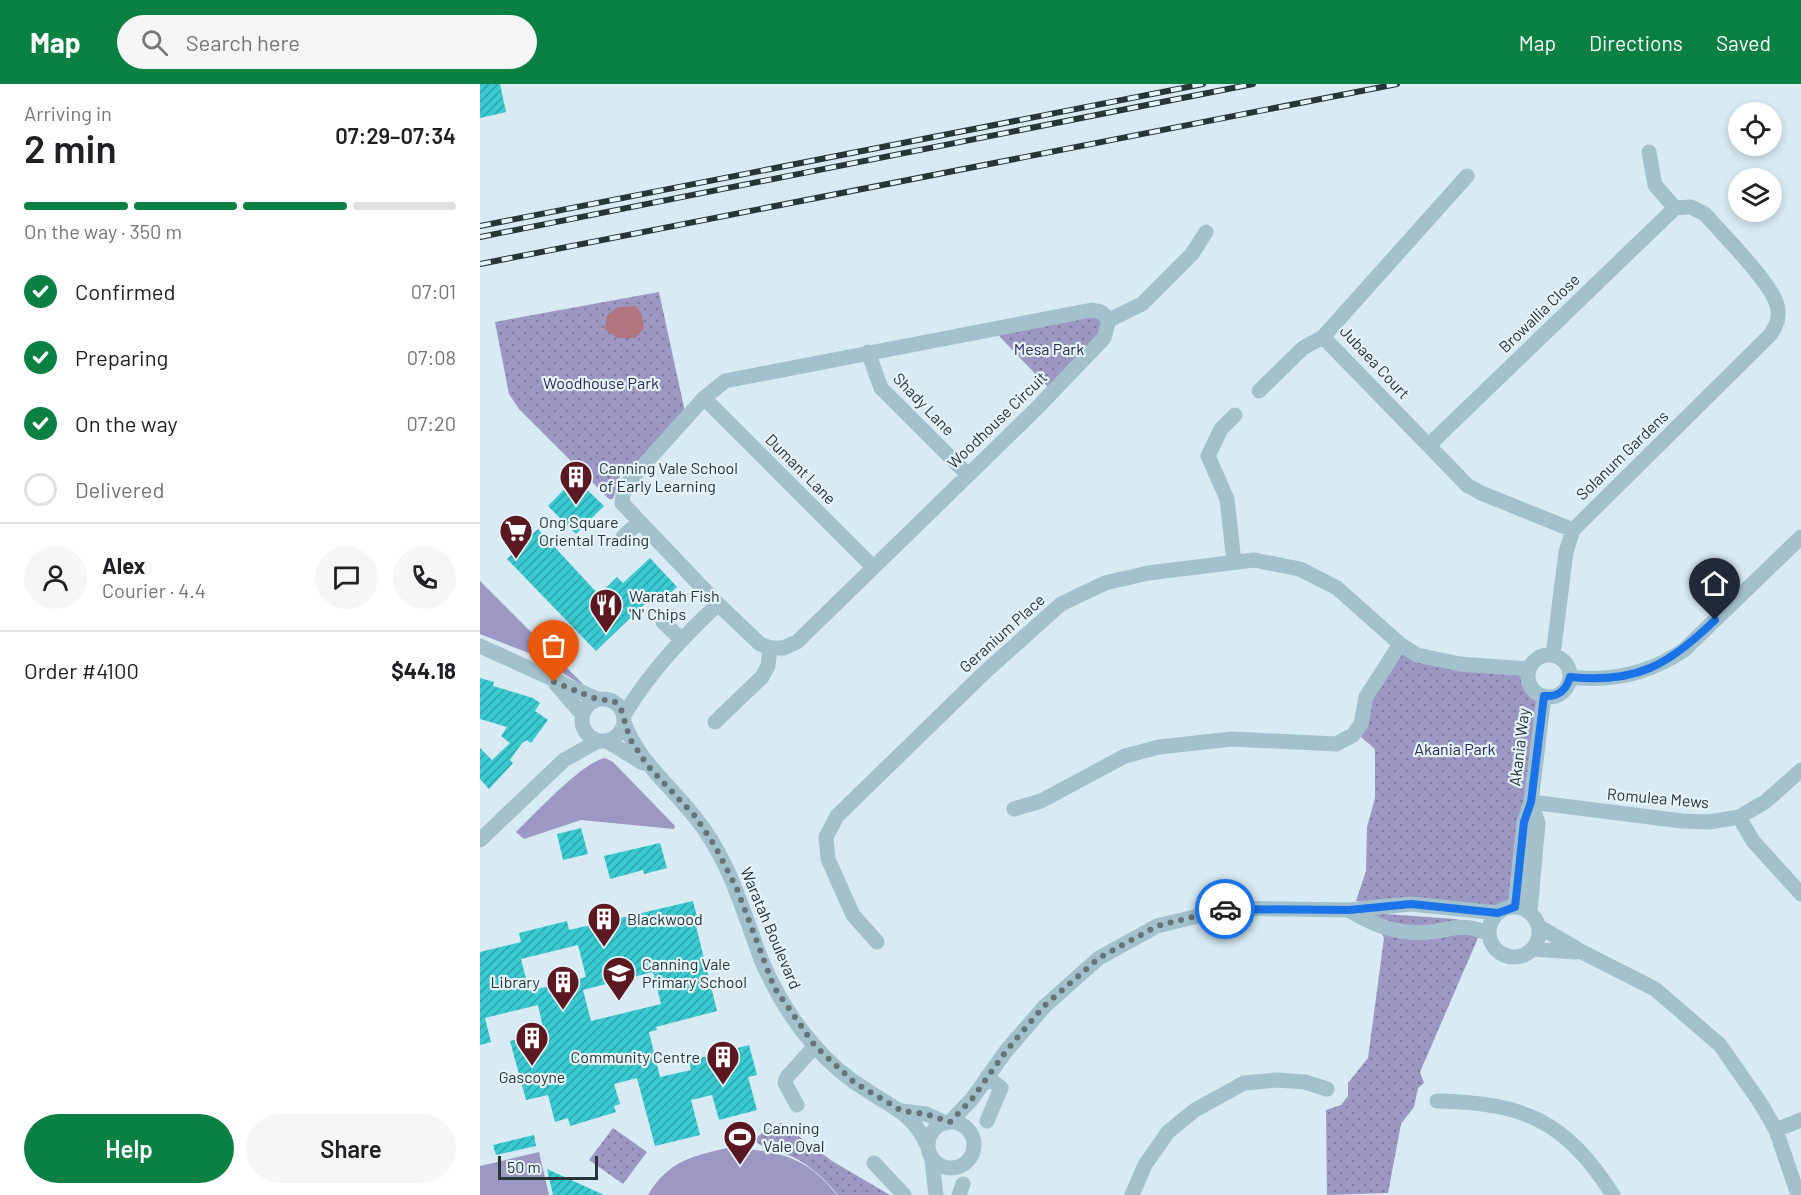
<!DOCTYPE html>
<meta charset="utf-8">
<style>
:root{--surface:#fff;--page:#f6f6f6;--text:#202124;--muted:#757577;--line:#e0e0e0;--accent:#0b8043}
body{margin:0;font-family:Barlow,sans-serif;background:var(--page);color:var(--text);height:100vh;display:flex;flex-direction:column;font-size:22px;white-space:nowrap}
*{box-sizing:border-box;margin:0}
p{font-size:20px;color:var(--muted)}
.icon{flex:none;width:33px;height:33px;fill:none;stroke:currentColor;stroke-width:2;stroke-linecap:round;stroke-linejoin:round}
.map{position:relative;flex:1;overflow:hidden}
.drawer{display:flex;flex-direction:column;background:var(--surface);width:480px}
.drawer>*{flex:none}
.tools{position:absolute;left:1248px;top:18px;display:grid;gap:12px}
.tools a{display:grid;place-items:center;width:54px;height:54px;border-radius:50%;background:var(--surface);box-shadow:0 3px 9px #0003;font-size:30px}
.scale{position:absolute;left:18px;bottom:15px;width:100px;box-sizing:border-box;padding-left:6px;border:3px solid #263537;border-top:0;font-size:16px;line-height:21px;white-space:nowrap;color:#263537;-webkit-text-stroke:4px #e5f3fb;paint-order:stroke}
.pin{position:absolute;display:grid;place-items:center;width:51px;height:51px;color:#fff;margin:-62px -26px;border-radius:50% 50% 50% 0;rotate:-45deg;box-shadow:0 0 6px #0007}
.pin .icon{rotate:45deg}
.courier{position:absolute;display:grid;place-items:center;width:60px;height:60px;margin:-30px;border:4px solid #1a73e8;border-radius:50%;background:#fff;color:#222;box-shadow:0 2px 8px #0007}
.overview em{font-style:normal;font-weight:600}
.overview div{display:flex;flex-direction:column-reverse}
.overview{display:flex;align-items:center;justify-content:space-between;height:102px;padding:0 24px}
h1{font-size:39px;font-weight:600;line-height:45px}
.bar{display:grid;grid-template-columns:repeat(4,1fr);gap:9px 6px;align-content:center;height:72px;padding:0 24px}
.bar i{height:8px;border-radius:4px;background:var(--line)}
.bar .selected{background:var(--accent)}
.bar p{grid-column:span 4}
.line{display:flex;align-items:center;gap:15px;padding:0 24px;border-top:2px solid var(--line)}
.line div{flex:1}
.round{display:grid;place-items:center;flex:none;width:63px;height:63px;border-radius:32px;background:var(--page)}
ol{padding:0 24px;list-style:none}
li{display:flex;align-items:center;gap:18px;height:66px}
li p{margin-inline-start:auto}
li .icon{padding:6px;border-radius:50%;background:var(--accent);color:#fff;stroke-width:4}
li:last-child{color:var(--muted)}
li i{width:33px;height:33px;border:3px solid var(--line);border-radius:50%}
.primary-button{display:flex;gap:12px;margin-top:auto;padding:12px 24px}
.primary-button a{flex:1;height:69px;border-radius:36px;background:var(--accent);color:#fff;font-size:24px;font-weight:600;line-height:69px;text-align:center}
.primary-button a+a{background:var(--page);color:var(--text)}
header{display:flex;align-items:center;gap:36px;box-sizing:border-box;height:84px;padding:0 30px;background:var(--accent);color:#fff}
header strong{font-size:28px}
nav{display:flex;gap:33px;margin-inline-start:auto;font-size:21px}
.search{width:420px;height:54px;background:var(--page);display:flex;align-items:center;gap:15px;box-sizing:border-box;padding:0 21px;border-radius:33px;color:var(--muted);font-size:22px}
main{display:flex;flex:1;min-height:0}
.map>svg:first-child{display:block}
</style>
<header>
<strong>Map</strong>
<div class="search"><svg class="icon" aria-label="search" viewBox="0 0 24 24"><circle cx="10" cy="10" r="6"/><path d="M15 15l6 6"/></svg>Search here</div>
<nav><a>Map</a><a>Directions</a><a>Saved</a></nav>
</header>
<main>
<section class="drawer">
<div class="overview"><div><h1>2 min</h1><p>Arriving in</p></div><em>07:29–07:34</em></div>
<div class="bar"><i class="selected"></i><i class="selected"></i><i class="selected"></i><i></i><p>On the way · 350 m</p></div>
<ol>
<li><svg class="icon" aria-label="check" viewBox="0 0 24 24"><path d="M5 12l5 5 9-10"/></svg>Confirmed<p>07:01</p></li>
<li><svg class="icon" aria-label="check" viewBox="0 0 24 24"><path d="M5 12l5 5 9-10"/></svg>Preparing<p>07:08</p></li>
<li><svg class="icon" aria-label="check" viewBox="0 0 24 24"><path d="M5 12l5 5 9-10"/></svg>On the way<p>07:20</p></li>
<li><i></i>Delivered</li>
</ol>
<div class="line" style="height:108px"><a class="round"><svg class="icon" aria-label="person" viewBox="0 0 24 24"><circle cx="12" cy="8" r="4"/><path d="M4 21q1-7 8-7t8 7"/></svg></a><div><b>Alex</b><p>Courier · 4.4</p></div><a class="round"><svg class="icon" aria-label="chat" viewBox="0 0 24 24"><path d="M4 5h16v11H9l-5 4z"/></svg></a><a class="round"><svg class="icon" aria-label="phone" viewBox="0 0 24 24"><path d="M5 4h4l2 5-3 2q2 4 5 5l2-3 5 2v4C11 20 4 13 5 4z"/></svg></a></div>
<div class="line" style="height:78px"><div>Order #4100</div><b>$44.18</b></div>
<div class="primary-button"><a>Help</a><a>Share</a></div>
</section>
<div class="map">
<svg width="1321" height="1111" viewBox="0 0 1321 1111">
<defs>
<pattern id="park-dots" width="8" height="8" patternUnits="userSpaceOnUse" patternTransform="scale(1.5)"><rect width="8" height="8" fill="#9d97c3"/><path d="M2 2h.1M6 6h.1" fill="none" stroke="#807c9f" stroke-width="1.8" stroke-linecap="round"/></pattern>
<pattern id="building-hatch" width="6" height="6" patternUnits="userSpaceOnUse" patternTransform="scale(1.5)"><rect width="6" height="6" fill="#39c9d0"/><path d="M-1 1l2-2M0 6l6-6M5 7l2-2" fill="none" stroke="#30a4aa"/></pattern>
</defs>
<rect width="100%" height="100%" fill="#d8eaf3"/>
<path fill="#9d97c3" d="M0,497L103,600L102,601L54,571L0,550Z
M125,674L133,678L195,742L194,745L101,736L44,755L36,748C55,730 101,679 125,674Z
M251,1063C300,1069 324,1070 357,1111H168C189,1076 213,1072 251,1063Z
M59,1068L69,1111H0V1082Z"/>
<path fill="url(#park-dots)" d="M179,208L205,328L173,363L140,392L133,415H129L39,325L29,310L15,238Z
M607,230L620,236L623,246L569,304L520,253L519,247Z
M918,563L1047,592L1051,605L1061,614L1028,823L1009,834L876,817L886,787L887,743L895,714V665L880,652L888,616Z
M892,829L975,835L1004,840L940,988L944,999L938,1004L934,1023L921,1040L908,1109L847,1111L846,1026L861,1021L868,1012V999L888,974L904,854Z
M301,1039L352,1077L410,1111H358C343,1093 327,1078 304,1069C290,1063 289,1068 274,1056L289,1043Z
M133,1044L167,1068L143,1100L109,1076Z"/>
<path fill="#b3757e" d="M156,222L162,231L164,244L155,254H137L125,245L127,231L138,223Z"/>
<path fill="url(#building-hatch)" fill-rule="evenodd" d="M0,0H20L26,28L0,34Z
M95,394L124,422L96,450L68,422Z
M58,445L119,511L137,493L143,499L170,474L197,503L179,519L173,512L116,567L27,475Z
M0,594L14,598L13,602L53,614L60,619L55,627L68,636L51,659L47,656L42,659L30,676L33,679L9,705L0,695V664L12,676L30,659L21,652L27,643L0,635Z
M101,744L108,770L83,776L77,750Z
M180,759L187,784L164,790L163,786L130,795L124,772Z
M213,817L219,841L216,842L237,927L176,943L177,946L169,948L180,993L211,986L209,977L269,961L277,991L268,993L277,1026L239,1036L232,1011L211,1016L220,1051L175,1062L157,994L134,1000L140,1020L134,1022L136,1028L90,1042L88,1034L75,1038L68,1011L46,1016L30,957L64,949L58,921L5,934L11,958L0,961V868L41,858L39,849L87,837L89,846ZM98,861L106,893L49,907L41,875ZM173,888L181,920L111,937L103,906Z
M54,1051L56,1062L16,1071L13,1061Z
M67,1085L124,1111H73Z"/>
<g fill="none" stroke-linecap="round" stroke-linejoin="round">
<path stroke="#a3c1cc" stroke-width="15" d="M1169,68L1175,101L1195,124
M987,92L843,253L987,401L1001,409L1093,446
M612,226L621,228L629,236L624,254L556,325L317,558L303,564H290L280,560L238,520L142,419L144,403L224,314L245,297Z
M629,236L662,220L712,170L726,148
M388,268L401,304L487,390
M779,307L823,264L843,253
M224,314L392,482
M949,361L1195,124L1211,123L1225,130C1242,150 1291,198 1297,221C1300,233 1297,241 1290,251L1093,446L1086,468L1073,571
M143,453L159,438
M754,478L747,415L728,372L741,345L755,331
M183,538L201,555
M0,562L117,615
M1048 592a21 21 0 1 1 42 0a21 21 0 1 1-42 0Z
M1090,593C1131,598 1170,589 1204,566L1321,453
M76,600L102,630
M102 636a21 21 0 1 1 42 0a21 21 0 1 1-42 0Z
M144,631C170,588 202,554 238,520
M144,638C158,677 189,700 214,732C249,774 262,825 281,875C294,906 311,935 333,960C348,978 368,995 388,1007C415,1025 433,1030 447,1061
M235,638L282,593L288,582L290,564
M127,657L163,679
M1051,718L1202,737L1229,738L1259,733L1285,718L1321,686
M534,725L561,717L645,672L679,663L752,655L856,660L873,651L881,640L886,613L920,560
M1259,733L1273,757L1321,810
M0,756L84,676L118,657
M1035,823L1044,738L1051,718L1064,612
M1009 848a25 25 0 1 1 50 0a25 25 0 1 1-50 0Z
M869,826C895,842 919,851 950,848C976,845 982,838 1009,850
M1050,828L1058,739L1051,718
M1058,842L1104,869L1175,905L1240,961L1281,1020L1296,1046L1318,1111
M397,858L373,831L348,775L346,753L357,732L504,589L581,520L625,499L668,489L774,476L820,485L857,504L920,560L937,571L980,580L1049,585
M1053,865L1095,868
M507,993L521,1004L507,1037
M957,1017C1044,1019 1085,1036 1133,1111
M317,1021L305,999L307,993L335,962
M422,1027L446,1030L466,1039
M448 1061a23 23 0 1 1 46 0a23 23 0 1 1-46 0Z
M470,1038L492,1015L526,967L565,922L619,874L677,842L751,824L869,826L931,820L1018,829
M1296,1046L1321,1036
M452,1076L456,1111
M394,1079L424,1111
M479,1111L483,1100
M652,1111L665,1081L688,1048L715,1026L764,999L797,996L825,998L847,1005"/>
<g stroke="#263537" stroke-width="6">
<path id="rail" d="M0,142L723,0
M0,153L773,0
M0,180L917,0"/>
</g>
<use href="#rail" stroke="#e5f3fb" stroke-width="4" stroke-dasharray="11" stroke-linecap="butt"/>
</g>
<g fill="none" stroke-linecap="round" stroke-linejoin="round">
<path stroke="#647479" stroke-width="6" stroke-dasharray="0 10.8" d="M74,598L117,615L134,617L141,625L150,655L168,682L215,732L235,762L257,805L294,903L335,962L375,999L422,1027L446,1030L470,1038L492,1015L526,967L564,922L619,874L677,842L745,825"/>
<path stroke="#1a73e8" stroke-width="8" d="M745,825L869,826L931,820L1018,829L1035,823L1044,738L1051,718L1064,612C1078,613 1086,607 1090,593C1156,600 1189,581 1235,536"/>
</g>
<defs>
<g id="building-pin" transform="scale(1.725)"><path d="M0 17L-7.5 6A9.5 9.5 0 1 1 7.5 6Z" fill="#5b1821" stroke="#e5f3fb"/><path d="M-4-6H4V6H1V3H-1V6H-4ZM-2.5-4.3h1.7v1.8h-1.7ZM.8-4.3h1.7v1.8H.8ZM-2.5-1h1.7V.8h-1.7ZM.8-1h1.7V.8H.8Z" fill="#fff"/></g>
<g id="supermarket-pin" transform="scale(1.725)"><path d="M0 17L-7.5 6A9.5 9.5 0 1 1 7.5 6Z" fill="#5b1821" stroke="#e5f3fb"/><path d="M-6-5.5h2.5l.6 2H6L4.5 2H-2.5L-4.4-4H-6ZM-1.5 3.2a1.3 1.3 0 1 0 .1 0ZM3 3.2a1.3 1.3 0 1 0 .1 0Z" fill="#fff"/></g>
<g id="restaurant-pin" transform="scale(1.725)"><path d="M0 17L-7.5 6A9.5 9.5 0 1 1 7.5 6Z" fill="#5b1821" stroke="#e5f3fb"/><path d="M-5-6h1v4h1v-4h1v4h1v-4h1v5L-1.5 .5V6h-2V.5L-5-1ZM5-6V6H3V1.5H1.5Q1.5-4 5-6Z" fill="#fff"/></g>
<g id="school-pin" transform="scale(1.725)"><path d="M0 17L-7.5 6A9.5 9.5 0 1 1 7.5 6Z" fill="#5b1821" stroke="#e5f3fb"/><path d="M0-5L7-2L0 1L-7-2ZM-4 1L0 2.5L4 1V4Q0 6-4 4Z" fill="#fff"/></g>
<g id="stadium-pin" transform="scale(1.725)"><path d="M0 17L-7.5 6A9.5 9.5 0 1 1 7.5 6Z" fill="#5b1821" stroke="#e5f3fb"/><path d="M0-5a6.5 5 0 1 0 0 10a6.5 5 0 1 0 0-10ZM-3.5-1.8h7v3.6h-7Z" fill="#fff"/></g>
</defs>
<g fill-rule="evenodd">
<use href="#building-pin" x="96" y="393"/>
<use href="#supermarket-pin" x="36" y="447"/>
<use href="#restaurant-pin" x="126" y="521"/>
<use href="#building-pin" x="124" y="835"/>
<use href="#school-pin" x="139" y="889"/>
<use href="#building-pin" x="83" y="898"/>
<use href="#building-pin" x="52" y="954"/>
<use href="#building-pin" x="243" y="973"/>
<use href="#stadium-pin" x="260" y="1053"/>
</g>
<g text-anchor="middle" stroke-width="4.5" stroke-linejoin="round" paint-order="stroke">
<g font-size="16" fill="#263537" stroke="#e5f3fb">
<text transform="translate(1059 229) rotate(-44)" y="6">Browallia Close</text>
<text transform="translate(895 278) rotate(47)" y="6">Jubaea Court</text>
<text transform="translate(444 320) rotate(46)" y="6">Shady Lane</text>
<text transform="translate(517 336) rotate(-44)" y="6">Woodhouse Circuit</text>
<text transform="translate(1142 371) rotate(-44)" y="6">Solanum Gardens</text>
<text transform="translate(321 385) rotate(45)" y="6">Dumant Lane</text>
<text transform="translate(522 549) rotate(-42)" y="6">Geranium Place</text>
<text transform="translate(1039 663) rotate(-83)" y="6">Akania Way</text>
<text transform="translate(1178 714) rotate(5)" y="6">Romulea Mews</text>
<text transform="translate(291 844) rotate(67)" y="6">Waratah Boulevard</text>
</g>
<g font-size="16" fill="#302857" stroke="#e5f3fb">
<text x="569" y="271">Mesa Park</text>
<text x="121" y="305">Woodhouse Park</text>
<text x="975" y="671">Akania Park</text>
</g>
<g font-size="16" fill="#263537" stroke="#e5f3fb" text-anchor="start">
<text x="119" y="390">Canning Vale School<tspan x="119" dy="18">of Early Learning</tspan></text>
<text x="59" y="444">Ong Square<tspan x="59" dy="18">Oriental Trading</tspan></text>
<text x="149" y="518">Waratah Fish<tspan x="149" dy="18">'N' Chips</tspan></text>
<text x="147" y="841">Blackwood</text>
<text x="162" y="886">Canning Vale<tspan x="162" dy="18">Primary School</tspan></text>
<text x="60" y="904" text-anchor="end">Library</text>
<text x="220" y="979" text-anchor="end">Community Centre</text>
<text x="52" y="999" text-anchor="middle">Gascoyne</text>
<text x="283" y="1050">Canning<tspan x="283" dy="18">Vale Oval</tspan></text>
</g>
</g>
</svg>
<div class="tools">
<a><svg class="icon" aria-label="locate" viewBox="0 0 24 24"><circle cx="12" cy="12" r="6"/><path d="M12 2v4M12 18v4M2 12h4M18 12h4"/></svg></a>
<a><svg class="icon" aria-label="layers" viewBox="0 0 24 24"><path d="M12 4l9 5-9 5-9-5zM3 14l9 5 9-5"/></svg></a>
</div>
<div class="scale">50 m</div>
<div class="pin" style="left:74px;top:598px;background:#ea580c"><svg class="icon" aria-label="bag" viewBox="0 0 24 24"><path d="M5 8h14l-1 12H6zM9 8a3 3 0 0 1 6 0"/></svg></div>
<div class="pin" style="left:1235px;top:536px;background:#1f2937"><svg class="icon" aria-label="home" viewBox="0 0 24 24"><path d="M3 11l9-7 9 7M6 9v11h12V9"/></svg></div>
<div class="courier" style="left:745px;top:825px"><svg class="icon" aria-label="car" viewBox="0 0 24 24"><path d="M5 17H2v-5l4-1 3-4h7l3 4 3 1v5h-3M9 17h6M6 11h13"/><circle cx="7" cy="17" r="2"/><circle cx="17" cy="17" r="2"/></svg></div>
</div>
</main>
